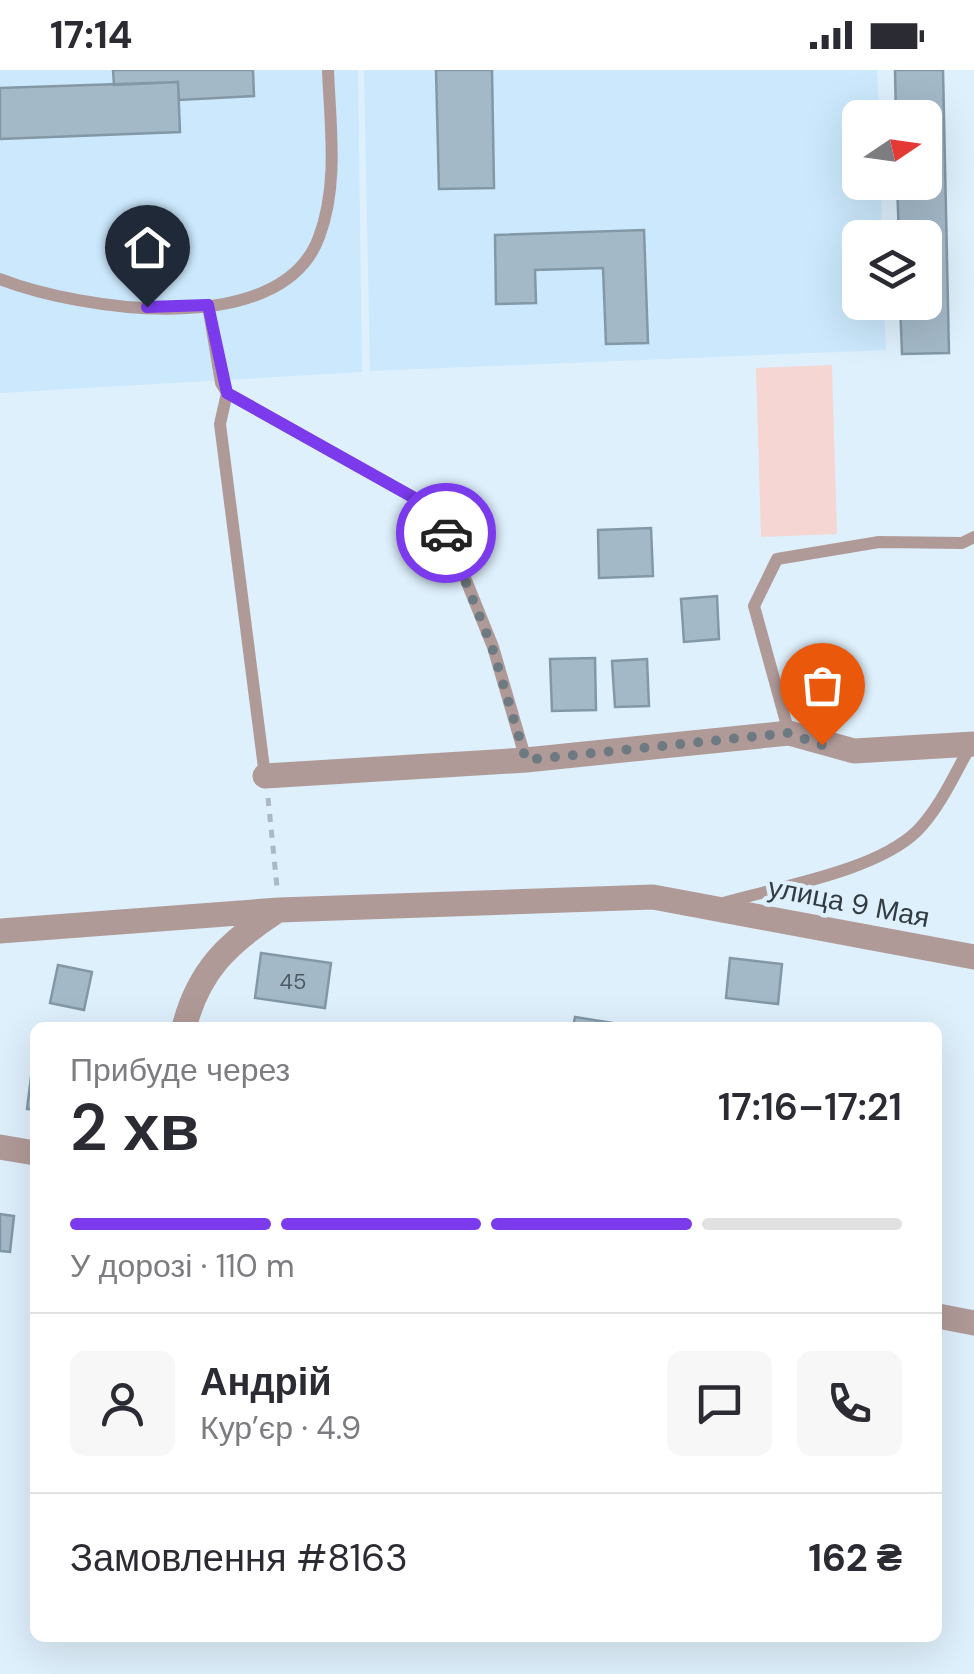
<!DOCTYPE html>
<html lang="uk">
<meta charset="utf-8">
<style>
:root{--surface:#fff;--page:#f7f7f7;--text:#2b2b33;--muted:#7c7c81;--line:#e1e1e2;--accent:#7c3aed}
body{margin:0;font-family:"DM Sans",sans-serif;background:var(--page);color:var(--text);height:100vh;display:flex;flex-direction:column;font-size:38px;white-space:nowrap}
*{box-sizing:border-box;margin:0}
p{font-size:32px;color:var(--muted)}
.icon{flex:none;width:55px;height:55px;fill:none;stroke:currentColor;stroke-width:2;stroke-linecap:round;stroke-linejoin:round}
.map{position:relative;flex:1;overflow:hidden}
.details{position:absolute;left:30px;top:952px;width:912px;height:620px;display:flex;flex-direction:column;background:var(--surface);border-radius:15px;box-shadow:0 10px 40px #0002}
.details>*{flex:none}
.needle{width:65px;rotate:77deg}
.fabs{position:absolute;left:842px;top:30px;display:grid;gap:20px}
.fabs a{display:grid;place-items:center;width:100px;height:100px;border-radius:15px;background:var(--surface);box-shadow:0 10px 40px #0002;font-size:50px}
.pin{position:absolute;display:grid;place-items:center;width:85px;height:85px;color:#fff;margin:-102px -42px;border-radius:50% 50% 50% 0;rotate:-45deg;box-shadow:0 0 10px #0007}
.pin .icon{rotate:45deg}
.courier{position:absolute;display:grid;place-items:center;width:100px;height:100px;margin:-50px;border:8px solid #7c3aed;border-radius:50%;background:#fff;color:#222;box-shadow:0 2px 12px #0007}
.headline em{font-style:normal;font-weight:600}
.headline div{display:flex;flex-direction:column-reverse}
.headline{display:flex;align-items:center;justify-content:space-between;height:170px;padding:0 40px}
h1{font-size:65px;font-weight:600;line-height:75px}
.bar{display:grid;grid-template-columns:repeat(4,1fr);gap:15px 10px;align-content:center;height:120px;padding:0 40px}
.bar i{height:12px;border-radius:8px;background:var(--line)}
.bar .current{background:var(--accent)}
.bar p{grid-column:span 4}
.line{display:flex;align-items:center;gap:25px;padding:0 40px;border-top:2px solid var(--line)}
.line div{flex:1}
.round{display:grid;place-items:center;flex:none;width:105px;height:105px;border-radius:15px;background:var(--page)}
.status{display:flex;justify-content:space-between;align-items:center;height:70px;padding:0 50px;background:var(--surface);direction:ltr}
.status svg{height:28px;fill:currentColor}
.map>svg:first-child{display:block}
</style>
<div class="status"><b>17:14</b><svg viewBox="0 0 49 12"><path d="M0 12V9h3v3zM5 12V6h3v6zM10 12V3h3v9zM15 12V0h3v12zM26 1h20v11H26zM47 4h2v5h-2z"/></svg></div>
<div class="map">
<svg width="974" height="1604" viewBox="0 0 974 1604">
<rect width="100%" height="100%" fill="#def0fc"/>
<path fill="#cbe8fc" d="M0,0H358L362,302L0,323Z
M364,0H877L879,47L860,48V112L881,113L882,167L860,168V232L884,233L886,280L370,301Z"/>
<path fill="#f6d6d3" d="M832,295L837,464L761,467L756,298Z"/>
<path fill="#a4b9c8" stroke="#8398a7" stroke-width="2.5" d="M113,0H253L254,26L179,30L178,12L114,15Z
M436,0H492L494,118L439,119Z
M895,0H943L949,283L902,284L900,232H925V168H899L897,112H925V48H896Z
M178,12L180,62L0,69V18Z
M644,160L648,273L606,274L603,198L535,200L536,233L496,234L495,165Z
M651,458L653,506L599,508L598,460Z
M717,526L719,569L684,572L681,529Z
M595,588L596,640L552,641L550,589Z
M647,589L649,636L615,637L612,591Z
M261,883L331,893L325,938L255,928Z
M730,888L782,894L778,934L726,928Z
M58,895L92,902L84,940L50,933Z
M575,947L613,953L612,958H573Z
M31,1007H35V1040L27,1039Z
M0,1144L14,1146L10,1182L0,1181Z"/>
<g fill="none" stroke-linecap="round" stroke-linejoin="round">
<path stroke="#aab9c3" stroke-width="5" stroke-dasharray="8 8" stroke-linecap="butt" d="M268,728L277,817"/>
<path stroke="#b09a98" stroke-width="12" d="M0,209C80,240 281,271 319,167C339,115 330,54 328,0
M208,235L221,313L227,323L418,430L447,463L493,577L526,690
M227,323L220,354L265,706
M789,663L754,536L777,489L879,472L962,473L974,467
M720,834C776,817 875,802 917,761C940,738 955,703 971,675"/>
<path stroke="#b09a98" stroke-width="25" d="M265,706L526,690L789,663L854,681L974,674
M0,861L279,840L653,827L974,887
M184,958C198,901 228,873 275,842
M0,1077L35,1083
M938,1246L974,1253"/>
</g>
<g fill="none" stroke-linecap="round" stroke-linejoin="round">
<path stroke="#6e7a82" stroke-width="10" stroke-dasharray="0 18" d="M446,463L492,577L526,690L788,663L822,675"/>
<path stroke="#7c3aed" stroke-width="12" d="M147,237L208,235L227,323L418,430L446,463"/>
</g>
<g text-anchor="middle" stroke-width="9" stroke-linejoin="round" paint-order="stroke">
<g font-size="22" fill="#4e5a63">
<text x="293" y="919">45</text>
</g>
<g font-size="28" fill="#323b41" stroke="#def0fc">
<text transform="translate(849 832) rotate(11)" y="10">улица 9 Мая</text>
</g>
</g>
</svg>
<div class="fabs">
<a><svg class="needle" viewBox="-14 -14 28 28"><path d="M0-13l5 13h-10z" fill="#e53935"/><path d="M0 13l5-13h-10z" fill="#7c7c81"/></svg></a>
<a><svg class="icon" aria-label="layers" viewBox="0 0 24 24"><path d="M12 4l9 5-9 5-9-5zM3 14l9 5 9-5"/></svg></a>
</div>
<div class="pin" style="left:822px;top:675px;background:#ea580c"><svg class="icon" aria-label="bag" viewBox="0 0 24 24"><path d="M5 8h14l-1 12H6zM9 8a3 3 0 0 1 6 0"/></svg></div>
<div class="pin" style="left:147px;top:237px;background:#1f2937"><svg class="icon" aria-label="home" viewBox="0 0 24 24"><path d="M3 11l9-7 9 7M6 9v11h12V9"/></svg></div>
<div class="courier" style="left:446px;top:463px"><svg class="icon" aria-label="car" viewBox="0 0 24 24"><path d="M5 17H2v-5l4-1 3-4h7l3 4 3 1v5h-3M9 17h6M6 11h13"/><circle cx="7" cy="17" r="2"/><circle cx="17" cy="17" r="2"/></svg></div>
<section class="details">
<div class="headline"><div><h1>2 хв</h1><p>Прибуде через</p></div><em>17:16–17:21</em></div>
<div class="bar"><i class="current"></i><i class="current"></i><i class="current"></i><i></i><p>У дорозі · 110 m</p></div>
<div class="line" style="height:180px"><a class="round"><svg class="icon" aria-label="person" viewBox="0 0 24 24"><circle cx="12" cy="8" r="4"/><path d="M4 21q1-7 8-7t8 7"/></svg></a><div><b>Андрій</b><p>Кур’єр · 4.9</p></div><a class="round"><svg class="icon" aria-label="chat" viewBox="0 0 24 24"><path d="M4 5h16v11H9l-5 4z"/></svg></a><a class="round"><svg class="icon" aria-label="phone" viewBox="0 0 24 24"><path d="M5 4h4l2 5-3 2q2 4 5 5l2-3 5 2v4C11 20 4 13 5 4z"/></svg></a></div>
<div class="line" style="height:130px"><div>Замовлення #8163</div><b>162 ₴</b></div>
</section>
</div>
